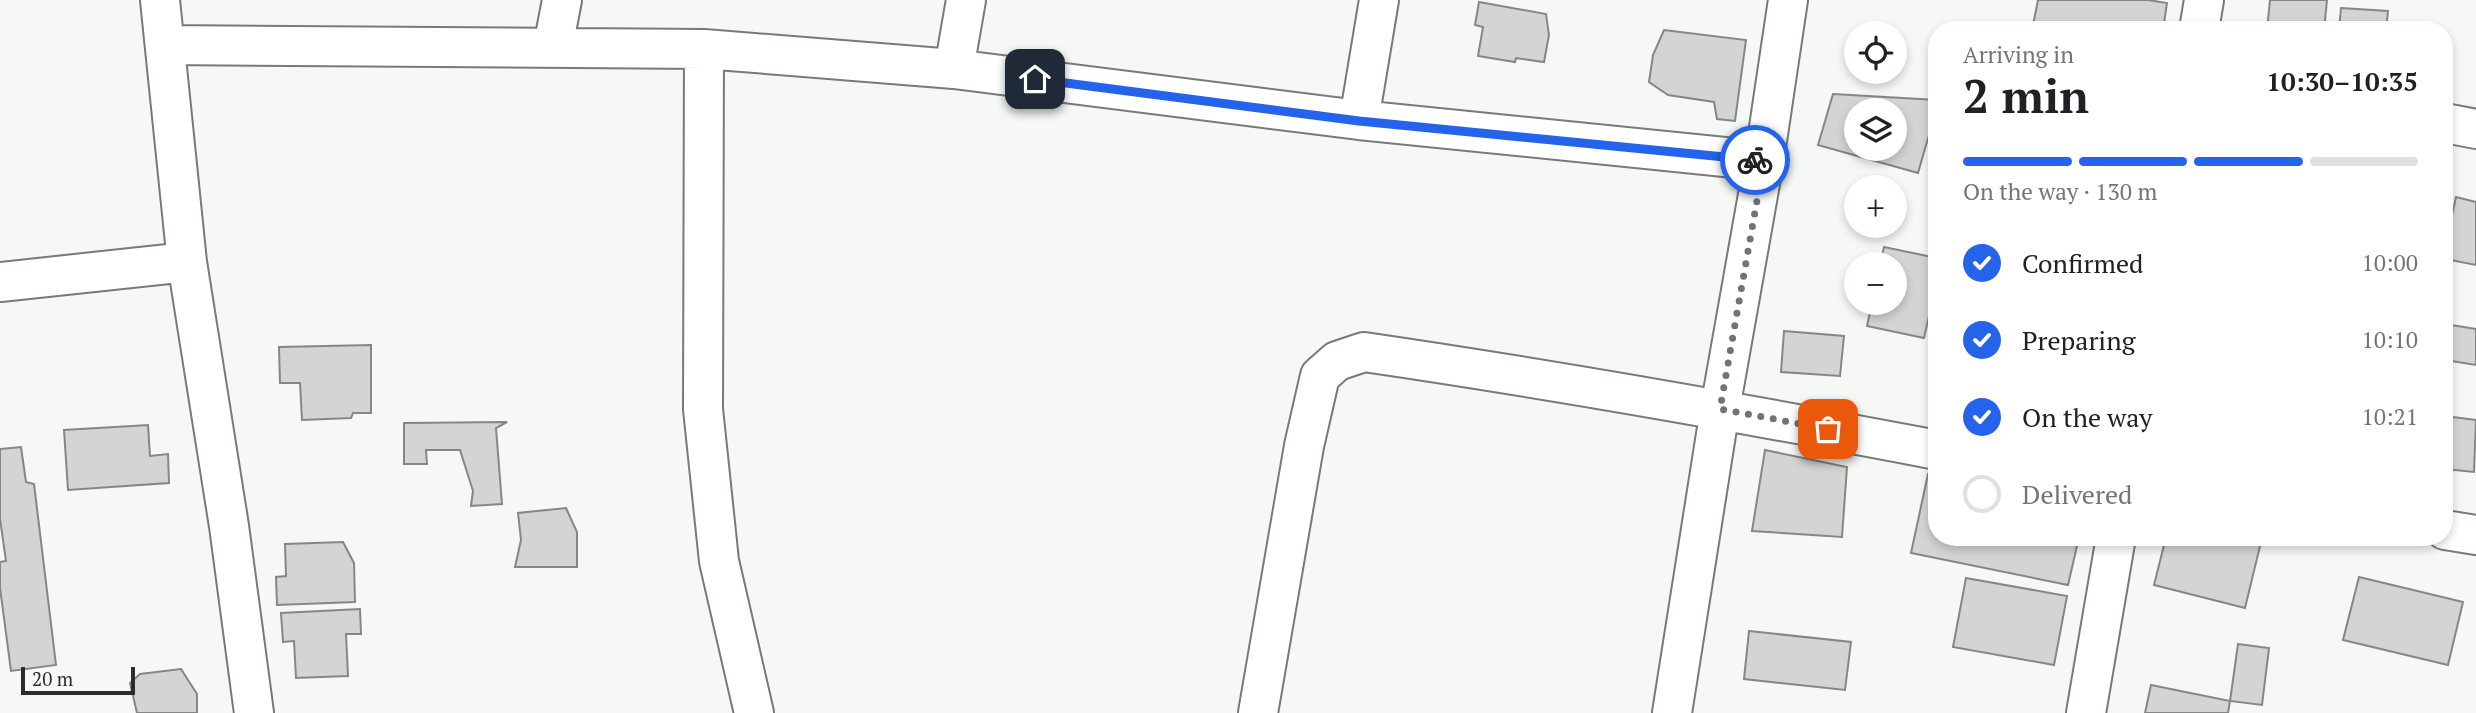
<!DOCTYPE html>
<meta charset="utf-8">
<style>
:root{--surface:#fff;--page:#f2f2f2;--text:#202124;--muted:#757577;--line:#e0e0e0;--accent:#2563eb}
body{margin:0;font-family:"PT Serif",serif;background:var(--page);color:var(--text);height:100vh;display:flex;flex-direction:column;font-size:26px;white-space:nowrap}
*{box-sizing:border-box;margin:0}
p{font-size:23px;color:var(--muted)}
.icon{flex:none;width:38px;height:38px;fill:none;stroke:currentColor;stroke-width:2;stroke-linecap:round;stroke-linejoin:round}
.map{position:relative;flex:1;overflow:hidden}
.panel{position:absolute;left:1928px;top:21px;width:525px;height:525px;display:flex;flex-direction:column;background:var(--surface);border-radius:28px;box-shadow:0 4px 10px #0003}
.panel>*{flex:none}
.tools{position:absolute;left:1844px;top:21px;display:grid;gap:14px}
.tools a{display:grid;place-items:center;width:63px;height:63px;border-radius:50%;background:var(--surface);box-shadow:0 4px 10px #0003;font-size:35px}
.scale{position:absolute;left:21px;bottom:18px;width:114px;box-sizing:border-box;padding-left:7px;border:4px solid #2b2c2b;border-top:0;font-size:19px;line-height:24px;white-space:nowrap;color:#2b2c2b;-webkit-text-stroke:5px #f5f8f5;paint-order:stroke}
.pin{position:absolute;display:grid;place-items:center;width:60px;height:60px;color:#fff;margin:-30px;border-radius:14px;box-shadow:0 4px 10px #0006}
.courier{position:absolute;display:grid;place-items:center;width:70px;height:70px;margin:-35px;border:5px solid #2563eb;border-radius:50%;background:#fff;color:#222;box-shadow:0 2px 9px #0007}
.headline em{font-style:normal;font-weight:700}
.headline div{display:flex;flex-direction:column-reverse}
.headline{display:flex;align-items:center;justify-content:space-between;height:119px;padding:0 35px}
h1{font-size:46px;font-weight:700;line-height:52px}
.bar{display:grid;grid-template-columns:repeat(4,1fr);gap:10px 7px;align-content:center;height:84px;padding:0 35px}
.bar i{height:9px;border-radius:5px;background:var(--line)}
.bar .on{background:var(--accent)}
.bar p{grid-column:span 4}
ol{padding:0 35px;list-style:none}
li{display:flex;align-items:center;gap:21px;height:77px}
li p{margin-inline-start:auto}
li .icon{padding:7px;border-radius:50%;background:var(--accent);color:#fff;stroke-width:4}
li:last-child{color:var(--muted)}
li i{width:38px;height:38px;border:4px solid var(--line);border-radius:50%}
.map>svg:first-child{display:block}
</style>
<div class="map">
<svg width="2476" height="713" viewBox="0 0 2476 713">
<rect width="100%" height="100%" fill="#f5f8f5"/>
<path fill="#d2d5d3" stroke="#858785" stroke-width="2" fill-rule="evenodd" d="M2038,0H2148L2167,3L2163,30H2032Z
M2270,0H2327L2324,30H2267Z
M1479,2L1546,14L1549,35L1544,62L1516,58L1515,62L1478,56L1483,27L1475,25Z
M2341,8L2388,11L2386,30H2339Z
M1664,30L1746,40L1735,121L1717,119L1714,102L1668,95L1649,82L1653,55Z
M1833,94L1937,100V107L1918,173L1818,145ZM1857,110H1895V149H1857Z
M2456,197L2476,202V265L2445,259V247Z
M1884,247L1937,258V281L1924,338L1867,326L1872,303H1895V264H1880Z
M2445,324L2476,329V365L2445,360Z
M1784,331L1844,336L1840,376L1781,372Z
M371,345V413H353L351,418L302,420L300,383H280L279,347Z
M2445,416L2476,420L2474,472L2445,469Z
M507,422L496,428L502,504L471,506L473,491L460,450H426L427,464H404V423Z
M148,425L150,456L168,454L169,483L68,490L64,430Z
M21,447L26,482L34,484L56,665L11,671L0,588V562L6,561L0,519V449Z
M1765,450L1847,467L1842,537L1752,531Z
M1928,474L1937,476V537H2079L2068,585L1911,553Z
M566,508L577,532V567H515L521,540L518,513Z
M2166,537H2240L2261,542L2245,608L2154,585Z
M343,542L354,563L355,602L277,605L276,577L286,576L285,544Z
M2359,577L2463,602L2448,665L2343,640Z
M1966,578L2067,596L2054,665L1953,647Z
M360,609L361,634H346L348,676L296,678L294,641L283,642L281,613Z
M1749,631L1851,642L1845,690L1744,679Z
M2238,644L2269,648L2262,705L2230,701Z
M181,669L197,694V713H137L130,683L140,674Z
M2151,685L2230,701L2228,713H2145Z"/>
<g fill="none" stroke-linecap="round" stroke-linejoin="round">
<g stroke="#787a78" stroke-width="42">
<path id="minor" d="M160,0L187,262L229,526L254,713
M2199,30L2204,0
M165,45L704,49L954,69L1359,120L1764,161
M553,47L562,0
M704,49L703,409L719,561L754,713
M954,69L966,0
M1359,120L1379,0
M2445,123L2476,129
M0,282L187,262
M2445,530L2476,535
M1258,713L1304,446L1320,376L1337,361L1364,352C1556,380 1747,414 1937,450
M1672,713L1720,409L1764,161L1788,0
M2086,713L2116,537"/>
</g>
<use href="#minor" stroke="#fff" stroke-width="38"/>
</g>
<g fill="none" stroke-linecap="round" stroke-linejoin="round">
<path stroke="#727372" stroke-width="7" stroke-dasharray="0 12.6" d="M1755,160L1764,161L1720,409L1828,429"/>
<path stroke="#2563eb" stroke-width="9" d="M1035,79L1359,121L1755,160"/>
</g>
</svg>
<div class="tools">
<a><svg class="icon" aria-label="locate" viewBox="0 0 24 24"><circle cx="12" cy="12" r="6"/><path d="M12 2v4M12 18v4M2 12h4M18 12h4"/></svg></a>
<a><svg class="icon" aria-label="layers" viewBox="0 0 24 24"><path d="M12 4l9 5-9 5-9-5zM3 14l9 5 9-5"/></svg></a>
<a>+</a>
<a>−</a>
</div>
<div class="scale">20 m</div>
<div class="pin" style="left:1828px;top:429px;background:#ea580c"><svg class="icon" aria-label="bag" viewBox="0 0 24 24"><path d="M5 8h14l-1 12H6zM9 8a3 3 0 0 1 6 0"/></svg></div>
<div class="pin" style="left:1035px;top:79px;background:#1f2937"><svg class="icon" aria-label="home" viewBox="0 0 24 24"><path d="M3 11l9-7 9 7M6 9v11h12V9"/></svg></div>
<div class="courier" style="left:1755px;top:160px"><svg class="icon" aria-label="bike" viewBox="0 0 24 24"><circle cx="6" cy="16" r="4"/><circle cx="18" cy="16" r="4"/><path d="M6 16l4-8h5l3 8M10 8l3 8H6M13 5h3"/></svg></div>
<section class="panel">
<div class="headline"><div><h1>2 min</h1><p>Arriving in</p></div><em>10:30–10:35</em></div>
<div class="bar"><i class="on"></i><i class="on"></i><i class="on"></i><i></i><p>On the way · 130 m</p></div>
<ol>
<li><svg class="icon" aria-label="check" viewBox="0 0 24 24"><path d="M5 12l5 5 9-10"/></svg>Confirmed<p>10:00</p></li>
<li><svg class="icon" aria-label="check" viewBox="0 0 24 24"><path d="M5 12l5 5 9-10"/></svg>Preparing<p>10:10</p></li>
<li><svg class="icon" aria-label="check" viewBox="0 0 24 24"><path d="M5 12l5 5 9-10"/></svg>On the way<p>10:21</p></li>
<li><i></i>Delivered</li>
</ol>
</section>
</div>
